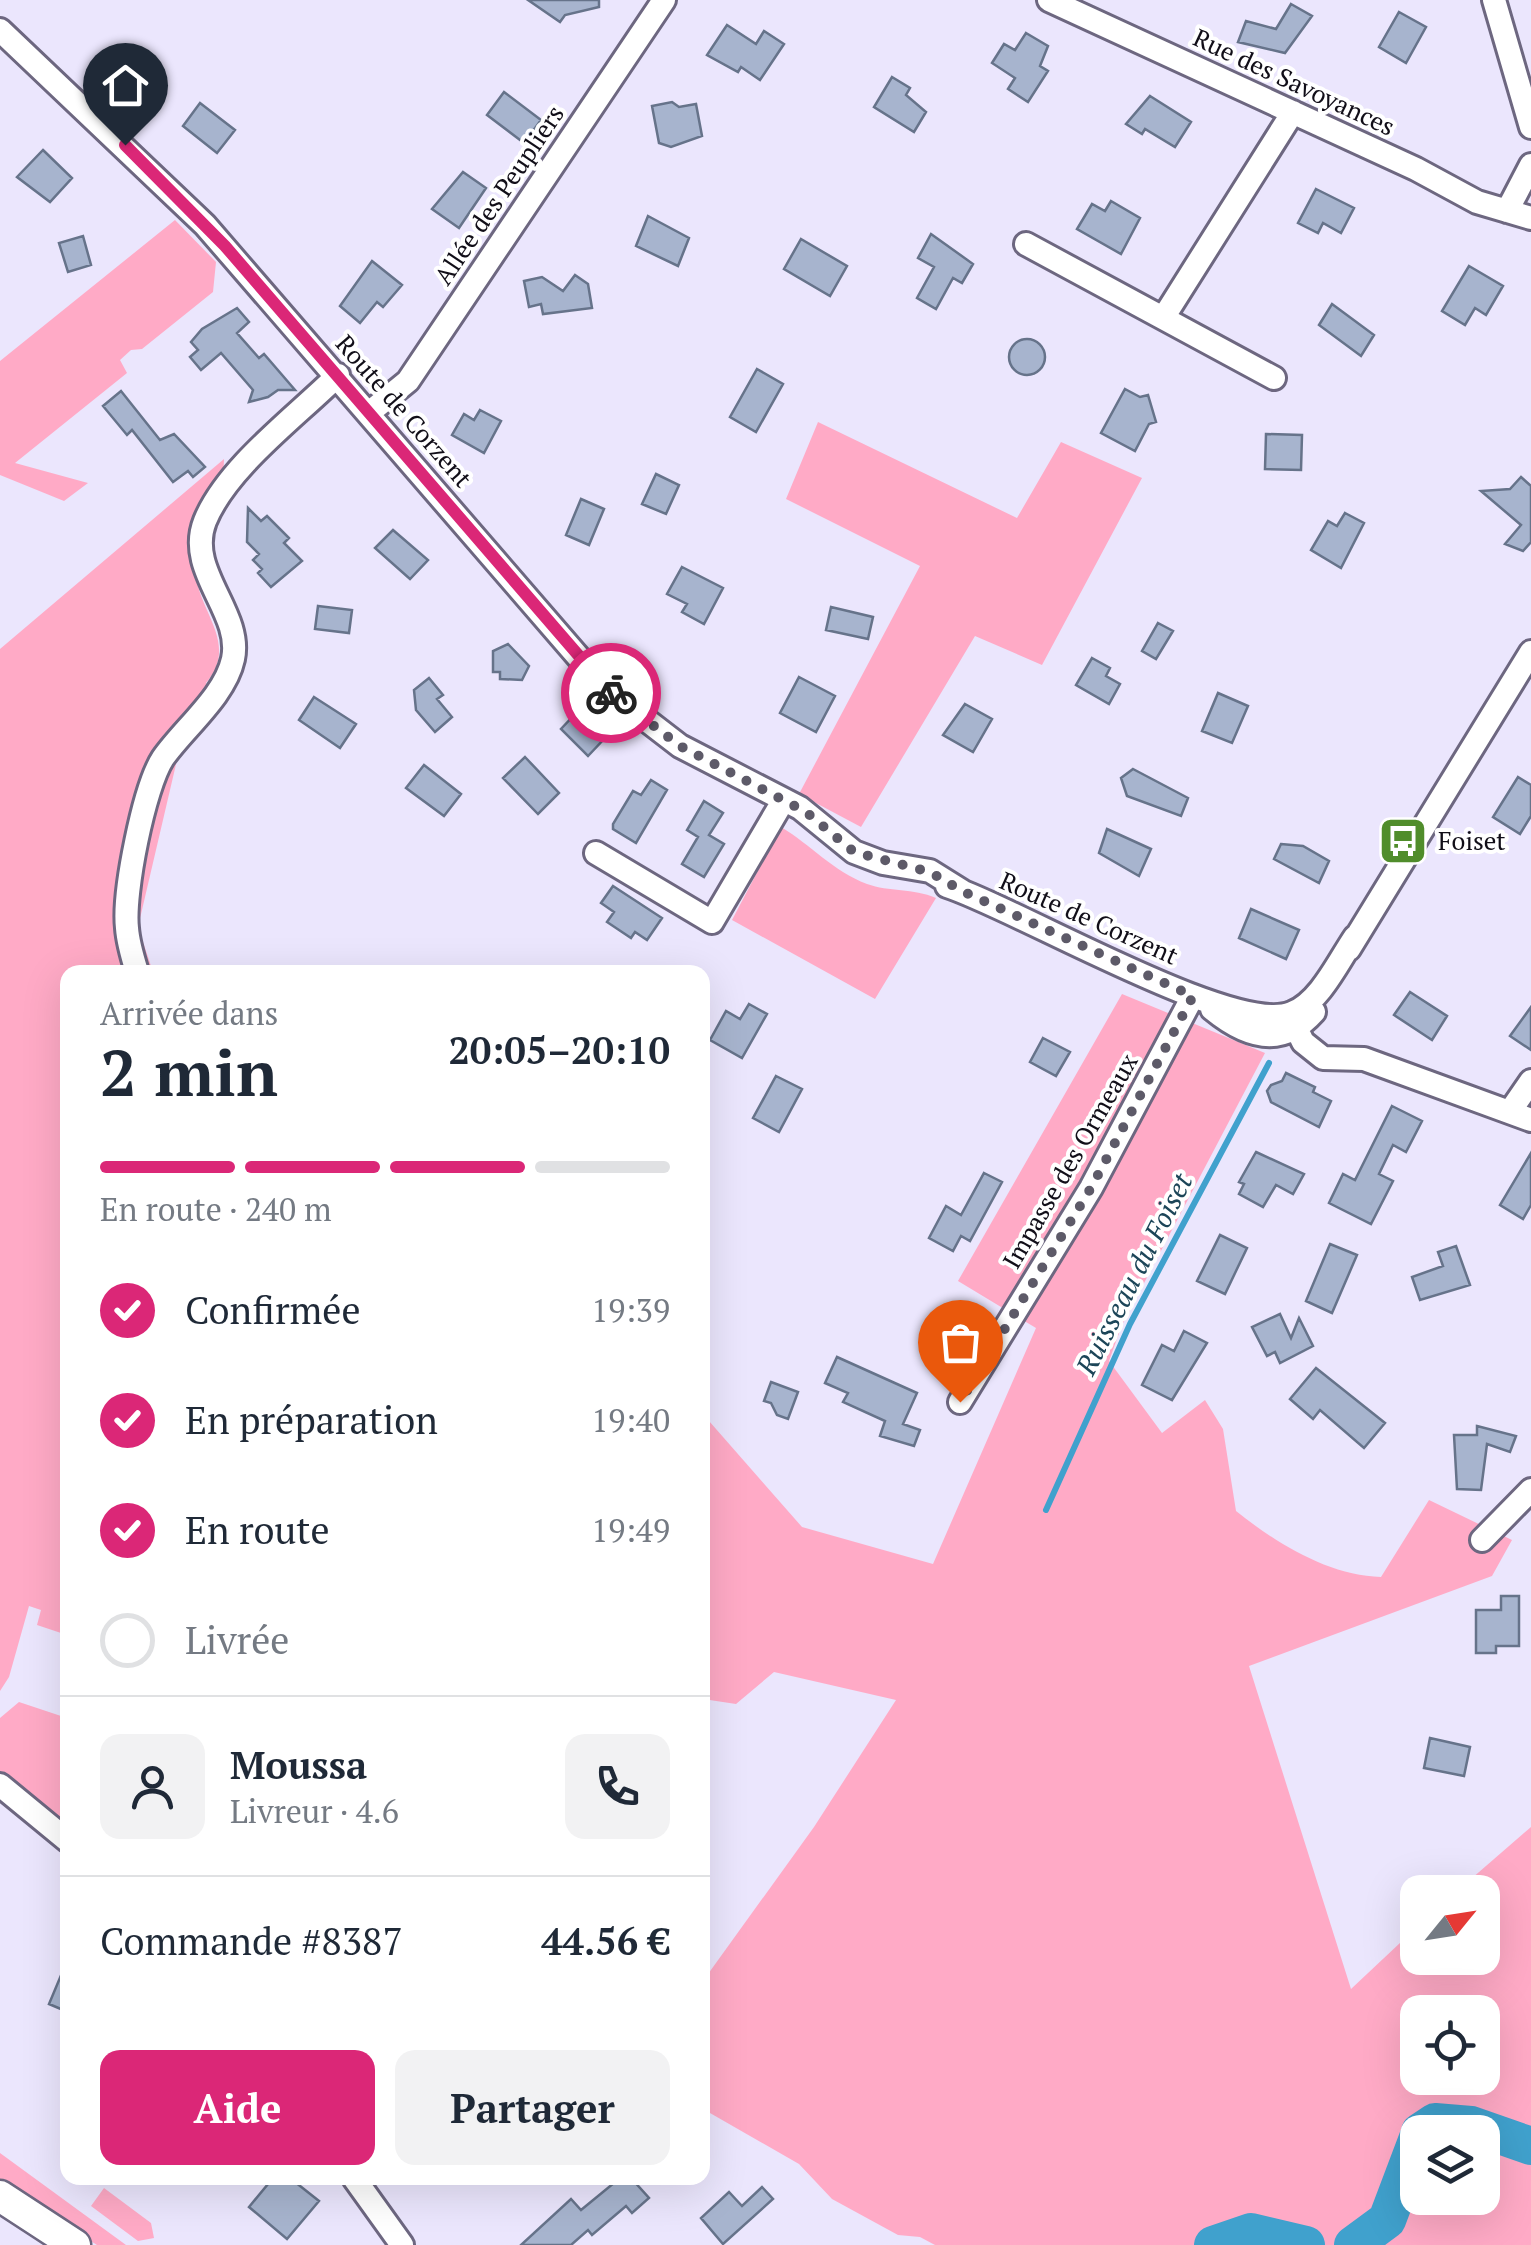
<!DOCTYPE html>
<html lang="fr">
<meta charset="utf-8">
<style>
:root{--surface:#fff;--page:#f2f2f3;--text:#1f2937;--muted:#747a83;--line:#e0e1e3;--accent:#db2777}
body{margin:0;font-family:"PT Serif",serif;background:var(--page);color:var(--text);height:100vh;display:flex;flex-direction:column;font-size:38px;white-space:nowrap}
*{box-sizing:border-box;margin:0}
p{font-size:32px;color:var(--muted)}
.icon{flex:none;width:55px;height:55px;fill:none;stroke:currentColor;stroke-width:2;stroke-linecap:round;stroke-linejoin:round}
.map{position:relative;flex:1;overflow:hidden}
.drawer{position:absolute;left:60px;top:965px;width:650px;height:1220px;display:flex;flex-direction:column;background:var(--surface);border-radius:20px;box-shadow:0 10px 40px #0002}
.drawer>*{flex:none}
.needle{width:65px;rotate:60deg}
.tools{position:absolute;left:1400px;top:1875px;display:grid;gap:20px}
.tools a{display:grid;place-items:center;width:100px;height:100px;border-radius:20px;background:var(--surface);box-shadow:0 10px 40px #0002;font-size:50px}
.pin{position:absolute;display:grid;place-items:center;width:85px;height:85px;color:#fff;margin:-102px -42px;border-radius:50% 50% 50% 0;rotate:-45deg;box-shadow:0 0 10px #0007}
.pin .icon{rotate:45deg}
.courier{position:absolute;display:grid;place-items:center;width:100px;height:100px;margin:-50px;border:8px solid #db2777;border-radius:50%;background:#fff;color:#222;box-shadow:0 2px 12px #0007}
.summary em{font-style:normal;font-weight:700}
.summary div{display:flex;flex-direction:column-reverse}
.summary{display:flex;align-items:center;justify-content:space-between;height:170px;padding:0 40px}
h1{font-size:65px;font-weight:700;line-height:75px}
.bar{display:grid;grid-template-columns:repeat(4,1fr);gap:15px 10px;align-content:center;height:120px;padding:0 40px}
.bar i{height:12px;border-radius:8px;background:var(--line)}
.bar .current{background:var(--accent)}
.bar p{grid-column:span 4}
.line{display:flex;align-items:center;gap:25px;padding:0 40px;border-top:2px solid var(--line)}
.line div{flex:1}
.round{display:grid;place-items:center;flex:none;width:105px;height:105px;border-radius:20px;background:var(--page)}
ol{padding:0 40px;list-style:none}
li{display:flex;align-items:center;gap:30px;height:110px}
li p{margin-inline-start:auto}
li .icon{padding:10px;border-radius:50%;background:var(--accent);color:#fff;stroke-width:4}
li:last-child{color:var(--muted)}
li i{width:55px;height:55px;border:5px solid var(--line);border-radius:50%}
.button{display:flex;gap:20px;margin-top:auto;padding:20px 40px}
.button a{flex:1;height:115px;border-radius:20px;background:var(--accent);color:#fff;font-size:40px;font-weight:700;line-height:115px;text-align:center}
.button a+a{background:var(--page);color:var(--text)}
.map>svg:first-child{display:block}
</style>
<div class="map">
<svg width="1531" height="2245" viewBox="0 0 1531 2245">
<rect width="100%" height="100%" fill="#ebe6fd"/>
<path fill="#ffaac6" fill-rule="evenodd" d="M175,220L216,262L213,292L142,349L131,350L120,360L127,373L15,463L88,483L64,501L0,475V361Z
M818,422L1017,518L1061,442L1142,478L1042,665L975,636L861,827L799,794L920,566L786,499Z
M224,459C224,497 199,529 196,565C192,607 242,641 206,683L217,703L177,760L138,927L153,972H68L67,1635L37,1625L41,1610L29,1606L9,1677L0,1691V649Z
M781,827C811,845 833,871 867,884C889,892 913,888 936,898L875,999L732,920Z
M1122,994L1265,1053L1122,1325L1109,1361L1162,1433L1205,1400L1223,1429L1236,1511C1276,1543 1329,1576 1381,1577L1429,1500L1512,1540L1492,1576L1249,1666L1351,1989L1417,1927L1418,1958H1482V1892H1456L1531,1827V2245H935L920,2237L898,2235L832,2199L799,2164L703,2109V1981L814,1827L896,1700L774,1672L736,1704L703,1699L702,1413L802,1527L933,1564L1036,1328L958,1281ZM1418,2012H1482V2078H1418ZM1418,2132H1482V2198H1418Z
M19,1702L67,1718V1833L0,1791V1718Z
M0,2153L126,2245H97L0,2182Z
M104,2188L151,2223L154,2238L138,2241L91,2206Z"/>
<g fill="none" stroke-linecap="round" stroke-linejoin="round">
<path stroke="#40a1cd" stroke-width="6" d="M1046,1510L1130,1324L1269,1063"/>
<path stroke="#40a1cd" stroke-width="38" d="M1420,2132L1435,2122L1471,2125L1531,2146
M1213,2245L1251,2232L1306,2245
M1353,2245L1387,2220L1418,2138"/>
</g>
<path fill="#a7b4ce" stroke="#66738a" stroke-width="2.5" d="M528,0H599V7L565,15L560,22Z
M1291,4L1312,16L1285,53L1238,42L1246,21L1276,29Z
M1399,12L1426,27L1406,63L1379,47Z
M727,25L756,44L764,31L784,44L760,80L741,67L738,72L707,55Z
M1026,33L1048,46L1040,66L1048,71L1028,102L1008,89L1015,78L992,63L1004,44L1015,50Z
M892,77L910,88L906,95L926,112L914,132L874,107Z
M504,92L541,120L524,143L487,115Z
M1150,96L1191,122L1175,147L1145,129L1142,134L1126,124Z
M672,102L679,107L696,104L702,136L671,147L659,143L652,106Z
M200,103L235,130L217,153L183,126Z
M43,150L72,178L50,202L17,177Z
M463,172L486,188L459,228L432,209Z
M1316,189L1354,208L1341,233L1323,223L1318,233L1298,223Z
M1111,201L1140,218L1121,254L1077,229L1092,204L1105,211Z
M648,216L689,238L678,266L636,246Z
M931,234L973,264L962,283L953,278L936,309L917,298L934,267L918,258Z
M83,236L91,265L68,272L59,243Z
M801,239L847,266L830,296L784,269Z
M372,261L402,285L383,307L377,302L360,323L340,306Z
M1469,266L1503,286L1486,315L1475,308L1465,325L1442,311Z
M575,275L588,284L592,308L543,314L541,304L529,307L524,281L542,277L563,291Z
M1332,304L1374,335L1361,356L1319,325Z
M237,308L249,322L237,333L259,358L264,354L295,390H278L268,397L249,402L253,390L221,353L201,370L190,357L198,350L191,342L202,329Z
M1009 357a18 18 0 1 1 36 0a18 18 0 1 1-36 0Z
M757,369L783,384L756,432L730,417Z
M1125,389L1140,397L1148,395L1156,422L1149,424L1135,451L1101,433Z
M121,391L160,440L174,434L205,467L193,477L188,471L173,482L132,430L127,435L103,406Z
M480,410L501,421L484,453L452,435L464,414L474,420Z
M1266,434L1302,435L1301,470L1265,469Z
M656,474L679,485L666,514L642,504Z
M1521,477L1531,486V542L1523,551L1505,544L1521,525L1481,491L1510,489Z
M581,499L604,509L589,545L566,535Z
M248,508L261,521L267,516L289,538L284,543L302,561L271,587L258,573L262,569L253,560L259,554L247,542Z
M1345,513L1364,523L1341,568L1311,550L1328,521L1337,526Z
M393,530L428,560L410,579L375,548Z
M682,567L723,588L704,624L682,612L687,604L667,594Z
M318,606L352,610L349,633L315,629Z
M831,607L873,617L868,639L826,630Z
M1158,623L1173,631L1156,659L1142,651Z
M508,644L529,666L522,680L500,679V672H493V651Z
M1092,658L1110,668L1106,676L1120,684L1109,704L1076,685Z
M799,677L835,696L816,732L780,713Z
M429,678L443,695L437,699L452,717L435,732L416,710L414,690Z
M1218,693L1248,706L1232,743L1202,731Z
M314,697L356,724L340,748L299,720Z
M965,704L992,719L973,752L943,735Z
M577,712L604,739L588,756L561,729Z
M525,757L559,793L538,814L503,778Z
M424,765L461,794L444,816L406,788Z
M1133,769L1188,798L1181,816L1127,796L1121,778Z
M1518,777L1531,785V816L1520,834L1493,817Z
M651,780L667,790L636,843L613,829V824L633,791L641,795Z
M704,801L723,813L709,835L724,844L704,877L682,864L698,837L687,830Z
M1107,829L1151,849L1139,876L1099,853Z
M1281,844L1303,846L1329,861L1319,883L1274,859Z
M613,886L662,918L647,940L635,932L631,938L607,922L614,912L601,903Z
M1251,909L1299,930L1286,959L1239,938Z
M1410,992L1447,1016L1432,1040L1394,1015Z
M749,1004L767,1014L742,1058L710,1040L726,1011L740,1019Z
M1531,1007V1050L1510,1036Z
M1043,1038L1070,1052L1056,1076L1030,1062Z
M1286,1073L1315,1087L1313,1092L1331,1101L1319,1127L1271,1102L1267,1091L1271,1085L1282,1081Z
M776,1076L802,1089L779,1132L753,1118Z
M1392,1106L1422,1121L1406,1152L1393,1145L1379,1174L1393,1181L1371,1224L1329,1203L1343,1174L1355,1180Z
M1256,1152L1304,1174L1293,1194L1276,1185L1263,1207L1239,1194L1244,1184L1239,1182Z
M1531,1153V1205L1523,1219L1500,1205Z
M984,1173L1002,1182L970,1241L961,1236L953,1251L929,1238L946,1206L961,1215Z
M1220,1235L1247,1248L1225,1294L1197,1281Z
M1330,1244L1357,1255L1332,1313L1306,1301Z
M1456,1246L1470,1285L1420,1300L1412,1277L1443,1266L1438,1252Z
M1280,1314L1291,1338L1299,1318L1313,1346L1280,1363L1275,1352L1267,1356L1252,1327Z
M1184,1331L1207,1343L1172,1400L1142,1385L1162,1345L1174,1351Z
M837,1357L917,1393L903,1424L920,1430L914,1446L880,1436L885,1421L843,1402L848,1393L825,1383Z
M1316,1368L1385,1423L1364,1448L1320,1410L1313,1419L1290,1399Z
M771,1382L798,1392L788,1419L777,1415L771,1403L764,1401Z
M1477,1426L1516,1436L1510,1452L1487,1444L1481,1490L1457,1489L1454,1435H1477Z
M1501,1596H1519V1646H1496V1653H1476V1610H1501Z
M1430,1738L1470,1747L1464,1776L1424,1768Z
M67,1961H68V2012L49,2004Z
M273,2178H290L319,2201L287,2239L249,2207Z
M620,2178H631L649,2198L632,2213L626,2206L592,2235L588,2230L571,2245H521L571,2199L581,2210Z
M762,2187L773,2199L723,2244L701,2218L729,2192L742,2206Z"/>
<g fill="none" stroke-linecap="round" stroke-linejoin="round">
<g stroke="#6d6780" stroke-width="28">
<path id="minor" d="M1049,0L1416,169L1477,202L1531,218
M1494,0L1531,127
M0,30L205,225L606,689L680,746L800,808L854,852L883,863L930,871L962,891
M1507,211L1531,165
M1026,244L1274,378
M1165,315L1293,112
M370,412L408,381L664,0
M596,853L712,922L783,801
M947,886C1016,908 1234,1037 1292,1013C1320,1002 1338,962 1355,937
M1349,949L1531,652
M137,972C133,959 128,943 127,928C123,893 144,787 163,758C184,728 225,696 233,659C243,612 185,571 205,521C227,467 297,416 338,375
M1212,1009C1246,1037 1281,1049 1314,1012
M1290,1015L1303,1042L1323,1058L1364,1059L1531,1120
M1511,1110L1531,1081
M960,1402L1091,1188L1193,996
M1482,1540L1531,1490
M0,1785L68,1841
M354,2178L402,2245"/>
</g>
<g stroke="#6d6780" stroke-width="35">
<path id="major" d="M0,2196L75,2245"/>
</g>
<use href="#minor" stroke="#fff" stroke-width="22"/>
<use href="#major" stroke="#fff" stroke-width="30"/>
</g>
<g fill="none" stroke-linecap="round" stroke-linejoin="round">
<path stroke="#5d5a68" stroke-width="10" stroke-dasharray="0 18" d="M611,693L680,746L806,812L854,852L930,872L962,891L1193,996L1091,1188L960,1402"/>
<path stroke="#db2777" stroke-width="12" d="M125,145L225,246L611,693"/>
</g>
<defs>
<g id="bus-square" transform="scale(2.5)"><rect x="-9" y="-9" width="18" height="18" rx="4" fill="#508d2b" stroke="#fff"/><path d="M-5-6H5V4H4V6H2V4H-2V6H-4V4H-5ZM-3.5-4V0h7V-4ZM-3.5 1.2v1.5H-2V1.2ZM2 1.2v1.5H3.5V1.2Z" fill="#fff"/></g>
</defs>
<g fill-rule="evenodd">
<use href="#bus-square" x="1403" y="841"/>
</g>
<g text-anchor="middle" stroke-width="8" stroke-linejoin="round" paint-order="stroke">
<g font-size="25" fill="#110e18" stroke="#fff">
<text transform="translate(1294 82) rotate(25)" y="9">Rue des Savoyances</text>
<text transform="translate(499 195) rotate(-56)" y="9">Allée des Peupliers</text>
<text transform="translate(404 411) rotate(49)" y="9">Route de Corzent</text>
<text transform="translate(1089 918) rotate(24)" y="9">Route de Corzent</text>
<text transform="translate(1070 1161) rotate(-60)" y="9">Impasse des Ormeaux</text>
</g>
<g font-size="25" fill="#110e18" stroke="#fff" text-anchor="start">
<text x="1438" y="850">Foiset</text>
</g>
<g font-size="28" font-style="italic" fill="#1c4558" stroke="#fff">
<text transform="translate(1134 1274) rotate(-63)" y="10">Ruisseau du Foiset</text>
</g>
</g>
</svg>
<div class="tools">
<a><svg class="needle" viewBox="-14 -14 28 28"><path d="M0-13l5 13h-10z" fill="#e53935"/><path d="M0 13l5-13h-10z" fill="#747a83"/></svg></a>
<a><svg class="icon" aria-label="locate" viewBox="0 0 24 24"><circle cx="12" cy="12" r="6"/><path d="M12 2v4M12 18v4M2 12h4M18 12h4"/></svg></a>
<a><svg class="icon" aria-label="layers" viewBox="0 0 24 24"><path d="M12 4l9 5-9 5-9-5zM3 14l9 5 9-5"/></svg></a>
</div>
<div class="pin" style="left:960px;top:1402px;background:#ea580c"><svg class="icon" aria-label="bag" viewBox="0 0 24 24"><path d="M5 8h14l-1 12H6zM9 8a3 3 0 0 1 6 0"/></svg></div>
<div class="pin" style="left:125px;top:145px;background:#1f2937"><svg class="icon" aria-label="home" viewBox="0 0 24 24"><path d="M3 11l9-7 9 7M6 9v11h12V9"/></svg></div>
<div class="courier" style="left:611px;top:693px"><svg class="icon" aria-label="bike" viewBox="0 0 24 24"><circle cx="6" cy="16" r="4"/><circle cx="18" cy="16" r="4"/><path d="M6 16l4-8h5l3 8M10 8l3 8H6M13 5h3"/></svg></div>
<section class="drawer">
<div class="summary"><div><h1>2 min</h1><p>Arrivée dans</p></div><em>20:05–20:10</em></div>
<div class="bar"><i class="current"></i><i class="current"></i><i class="current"></i><i></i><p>En route · 240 m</p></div>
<ol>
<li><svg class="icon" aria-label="check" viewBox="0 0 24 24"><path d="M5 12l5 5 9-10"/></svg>Confirmée<p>19:39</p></li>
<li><svg class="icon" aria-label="check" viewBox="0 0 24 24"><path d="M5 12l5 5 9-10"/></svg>En préparation<p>19:40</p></li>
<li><svg class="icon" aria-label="check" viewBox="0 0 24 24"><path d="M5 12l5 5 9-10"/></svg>En route<p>19:49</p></li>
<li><i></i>Livrée</li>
</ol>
<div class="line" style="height:180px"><a class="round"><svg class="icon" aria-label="person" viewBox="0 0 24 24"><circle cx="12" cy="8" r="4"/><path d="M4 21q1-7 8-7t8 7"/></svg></a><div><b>Moussa</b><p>Livreur · 4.6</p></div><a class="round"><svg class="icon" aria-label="phone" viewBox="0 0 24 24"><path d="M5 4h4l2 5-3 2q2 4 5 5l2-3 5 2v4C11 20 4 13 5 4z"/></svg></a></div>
<div class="line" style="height:130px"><div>Commande #8387</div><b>44.56 €</b></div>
<div class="button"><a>Aide</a><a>Partager</a></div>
</section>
</div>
